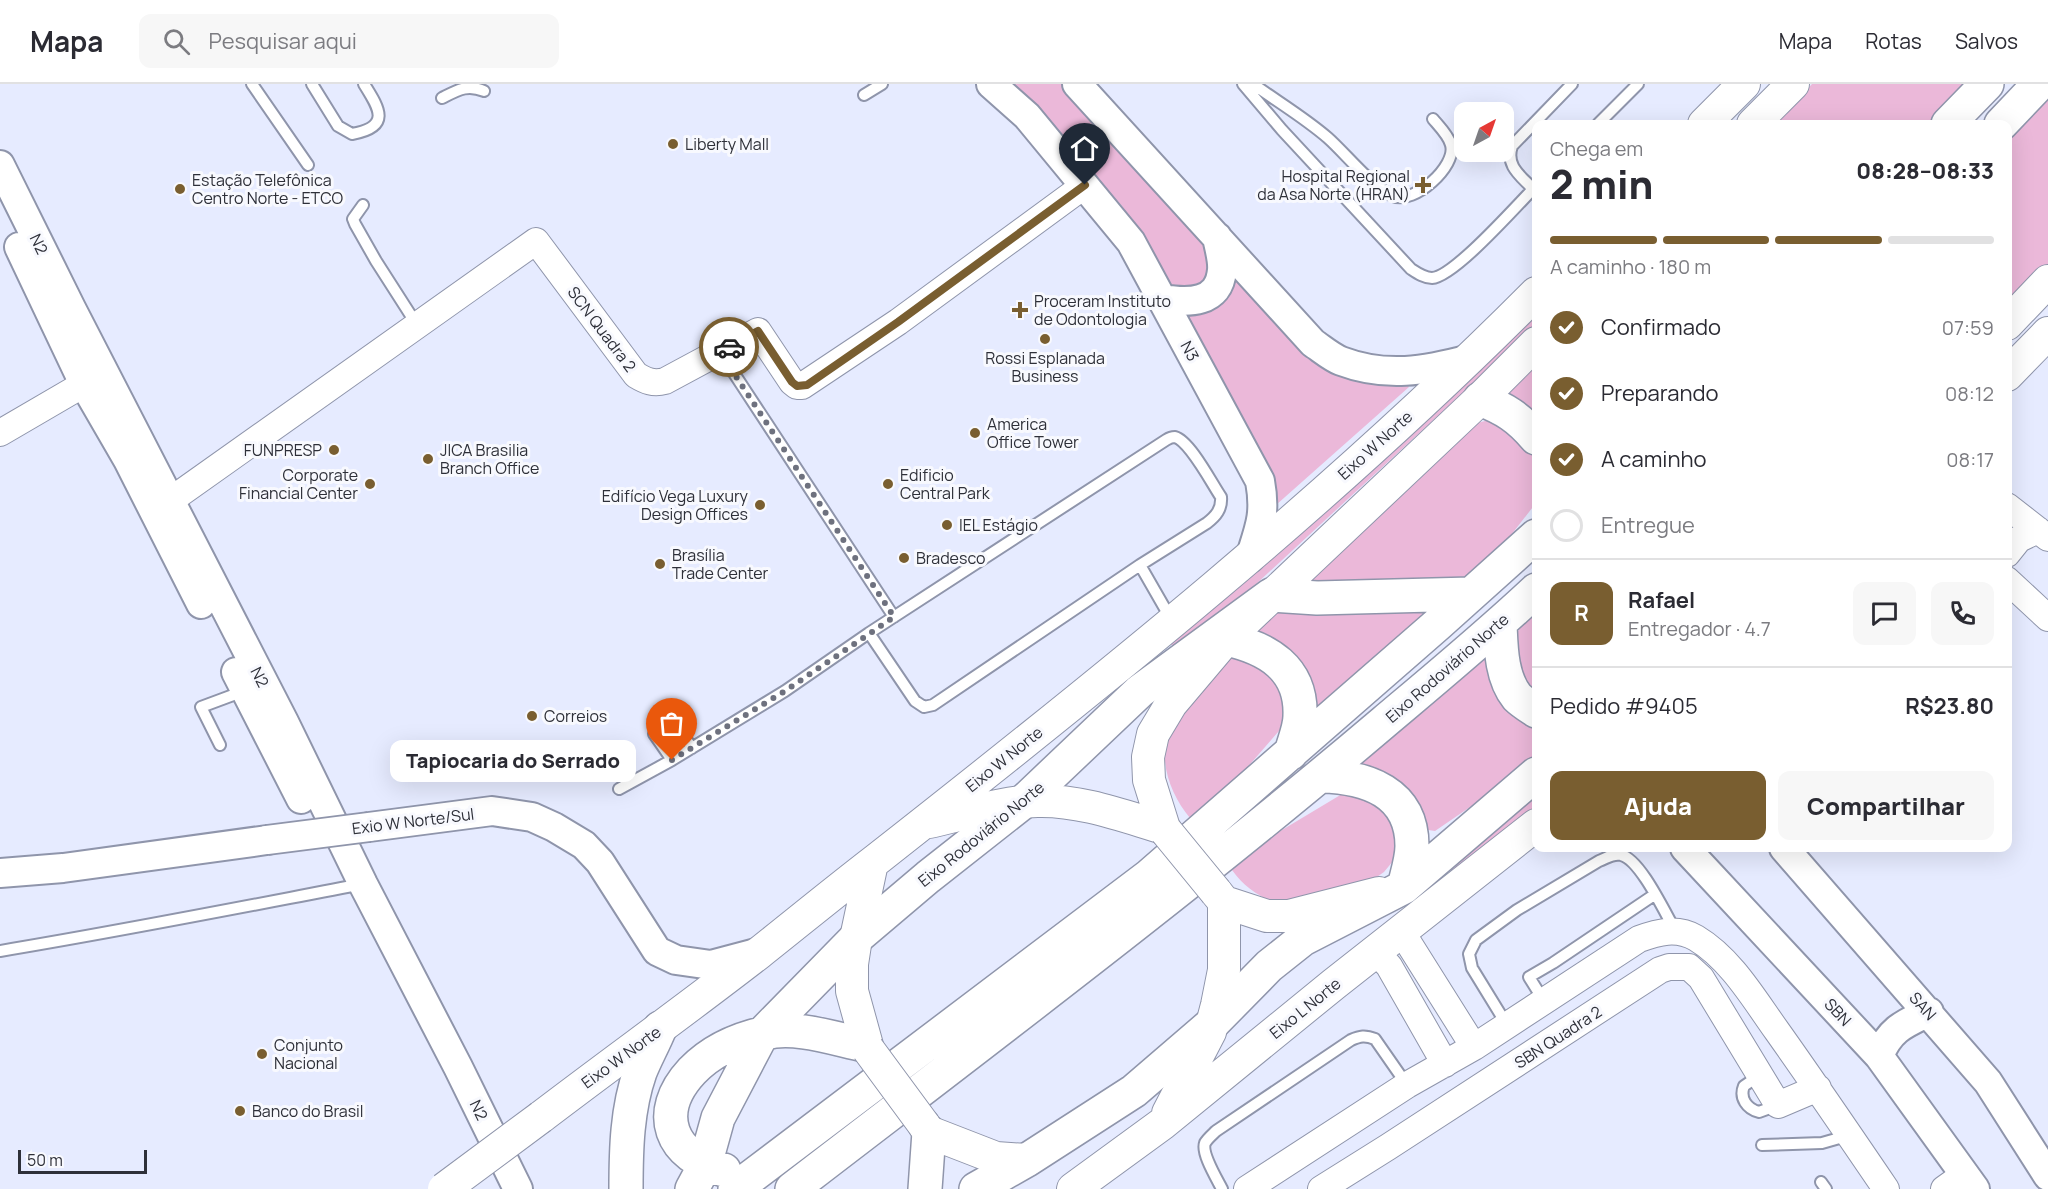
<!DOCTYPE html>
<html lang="pt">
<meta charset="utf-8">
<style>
:root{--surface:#fff;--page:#f7f7f7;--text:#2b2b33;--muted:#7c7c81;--line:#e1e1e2;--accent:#795e30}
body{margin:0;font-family:Manrope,sans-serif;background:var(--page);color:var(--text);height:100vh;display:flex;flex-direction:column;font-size:22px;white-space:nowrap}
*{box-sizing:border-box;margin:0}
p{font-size:20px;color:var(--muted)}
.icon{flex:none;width:33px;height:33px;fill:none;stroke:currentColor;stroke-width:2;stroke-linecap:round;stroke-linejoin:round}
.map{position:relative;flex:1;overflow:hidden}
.panel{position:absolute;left:1532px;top:36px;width:480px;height:732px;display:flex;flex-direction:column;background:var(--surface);border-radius:12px;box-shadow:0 6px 24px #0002}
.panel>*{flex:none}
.needle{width:39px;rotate:40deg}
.fabs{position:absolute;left:1454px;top:18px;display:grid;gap:12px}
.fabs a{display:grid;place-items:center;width:60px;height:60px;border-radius:12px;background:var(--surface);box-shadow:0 6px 24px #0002;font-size:30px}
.scale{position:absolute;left:18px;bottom:15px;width:129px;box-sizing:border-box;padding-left:6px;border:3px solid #2e3039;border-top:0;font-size:16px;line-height:21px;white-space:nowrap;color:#2e3039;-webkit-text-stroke:4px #f8f9fe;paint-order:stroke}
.pin{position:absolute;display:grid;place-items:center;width:51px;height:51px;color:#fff;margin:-62px -26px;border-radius:50% 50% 50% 0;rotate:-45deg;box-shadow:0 0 6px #0007}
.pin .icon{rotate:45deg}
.courier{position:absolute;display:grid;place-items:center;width:60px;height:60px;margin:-30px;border:4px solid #795e30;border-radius:50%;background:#fff;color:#222;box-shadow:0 2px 8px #0007}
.bubble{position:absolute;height:42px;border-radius:12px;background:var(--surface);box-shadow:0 6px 24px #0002;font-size:20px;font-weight:800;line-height:42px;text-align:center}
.head em{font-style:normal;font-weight:800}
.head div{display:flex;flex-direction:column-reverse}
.head{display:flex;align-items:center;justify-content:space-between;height:102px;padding:0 18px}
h1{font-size:39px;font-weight:800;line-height:45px}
.bar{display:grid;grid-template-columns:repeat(4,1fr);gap:9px 6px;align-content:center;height:72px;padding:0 18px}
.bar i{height:8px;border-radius:4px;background:var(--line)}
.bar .selected{background:var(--accent)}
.bar p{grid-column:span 4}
.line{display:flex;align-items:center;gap:15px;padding:0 18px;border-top:2px solid var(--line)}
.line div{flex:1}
.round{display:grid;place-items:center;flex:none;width:63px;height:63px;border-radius:12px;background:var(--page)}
ol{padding:0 18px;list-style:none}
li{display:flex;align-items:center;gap:18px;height:66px}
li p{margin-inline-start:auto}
li .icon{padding:6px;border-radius:50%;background:var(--accent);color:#fff;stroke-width:4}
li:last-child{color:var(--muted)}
li i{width:33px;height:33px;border:3px solid var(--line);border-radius:50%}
.cta{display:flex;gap:12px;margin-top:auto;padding:12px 18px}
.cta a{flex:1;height:69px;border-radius:12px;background:var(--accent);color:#fff;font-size:24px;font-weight:800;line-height:69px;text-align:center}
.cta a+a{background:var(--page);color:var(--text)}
header{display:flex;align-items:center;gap:36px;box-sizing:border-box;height:84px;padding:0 30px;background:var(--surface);border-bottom:2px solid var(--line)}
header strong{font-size:28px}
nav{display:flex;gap:33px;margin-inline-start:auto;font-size:21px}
.search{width:420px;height:54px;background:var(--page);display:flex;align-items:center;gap:15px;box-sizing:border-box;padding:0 21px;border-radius:12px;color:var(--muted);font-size:22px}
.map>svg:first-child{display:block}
</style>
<header>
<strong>Mapa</strong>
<div class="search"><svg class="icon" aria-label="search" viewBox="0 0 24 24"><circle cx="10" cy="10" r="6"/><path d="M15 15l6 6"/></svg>Pesquisar aqui</div>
<nav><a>Mapa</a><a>Rotas</a><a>Salvos</a></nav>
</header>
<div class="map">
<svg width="2048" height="1105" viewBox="0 0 2048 1105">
<rect width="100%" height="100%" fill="#e6ebff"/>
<path fill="#ebb8d9" d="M1010,0H1065L1211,160L1208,201L1171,204L1122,122Z
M1812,0H1969L1931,40H1774Z
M2048,11V183L2007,227V56Z
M1231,183L1304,263L1406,299L1409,303L1276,421L1177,222Z
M1536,221V241L1241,514L1184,571L1168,558Z
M1536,267V334L1486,316Z
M1493,335L1536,363V419L1497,469L1309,637C1311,582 1307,568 1253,551L1477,339Z
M1536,524V615L1527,610L1513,556L1525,535Z
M1488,567L1536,637V678L1435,747L1422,745L1412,711L1402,702L1362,685L1358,679Z
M1236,572L1282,586L1285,640L1232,701L1190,734C1169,709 1155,670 1173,639C1178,631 1186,624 1192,617C1204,603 1216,589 1229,575Z
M1536,703V725L1456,791L1446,781Z
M1347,707L1391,718L1398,771L1384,788L1371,797L1275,820C1258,811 1243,802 1232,786L1272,752Z"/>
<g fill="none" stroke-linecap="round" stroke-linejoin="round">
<g stroke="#8f95ab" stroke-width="14">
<path id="service" d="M252,0L308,81
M312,0L338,42L352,50C392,43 379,24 364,0
M1243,0L1282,46L1411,185C1417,189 1424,194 1432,194C1454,193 1517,121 1536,102
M1253,0C1278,18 1305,34 1328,54C1346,70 1372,103 1393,112C1414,121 1457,82 1451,61C1449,52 1439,42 1433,35
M864,11L882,0
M442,14C458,6 467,0 484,7
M1598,40L1638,0
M1533,105C1521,92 1505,82 1512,62L1572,0
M363,121L353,135L355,140L376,177L417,241
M720,268L894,533
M1140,481L1171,535
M673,636L692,664
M654,650L672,676
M220,661L201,623L244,607
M619,705L672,676L785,607L869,549L1166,356C1169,354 1171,353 1175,353C1190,357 1212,400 1221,413C1222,425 1216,432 1207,439L1140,481L933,621L924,623L915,617L869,549
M0,867C121,847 242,823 363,800
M1544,917L1529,893L1553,879L1654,811
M1507,941L1472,884L1469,870L1476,856L1517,826L1599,777C1607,774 1613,769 1621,771C1640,775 1665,829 1675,846
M1760,991L1744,1002C1739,1014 1747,1025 1759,1028L1778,1021
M1762,1061L1822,1059L1850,1051
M1821,1098L1826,1105
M1222,1105C1217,1095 1201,1069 1205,1059C1207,1055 1213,1050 1216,1047L1351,956C1360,952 1365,951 1375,955L1407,1001"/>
</g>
<g stroke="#8f95ab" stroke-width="28">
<path id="tertiary" d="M0,349L84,300
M171,416L536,157L636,291C646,297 653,300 665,297L758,247L792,298L797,302H802L898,238L1085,101
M2007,422L2048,454
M2007,470L2019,455L2038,446
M2007,496L2048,534
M1401,847L1474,963
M1375,867L1389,882L1445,980
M1247,1105L1407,1001L1474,963L1639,855C1658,848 1677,843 1696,854C1731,875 1754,915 1777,947C1814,999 1850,1052 1886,1105
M1321,1105L1388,1063L1660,886L1669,883H1689L1701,894L1778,1021L1818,1004
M1944,1105L1965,1090"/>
</g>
<g stroke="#8f95ab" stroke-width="32">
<path id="secondary" d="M991,0L1027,32L1131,158L1260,397C1266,430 1260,443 1250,474
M1077,0L1313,259C1322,265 1331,273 1341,277C1386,294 1425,287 1470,275
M0,81L71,224L284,638L363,800L458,983L518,1105
M19,163L84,300L128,376L201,520
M1163,215C1188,219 1219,220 1222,186C1223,176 1219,164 1217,153
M236,588L301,715
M369,743L492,727L532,733L554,743L584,761L600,778L657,867L676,876L711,881L760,868
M1685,764L1879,972L1975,1105
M1784,764L1988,998L2048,1092
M0,789L63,784L267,756
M1879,972C1890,945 1904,940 1929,928"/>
</g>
<g stroke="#8f95ab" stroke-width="34">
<path id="primary" d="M1704,40L1744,0
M1753,40L1793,0
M2007,240L2048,197
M2007,291L2048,249
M929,738C961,731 1007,717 1038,717C1081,716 1123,732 1164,744L1166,747
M1164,744L1149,696L1148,673L1153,650L1171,620L1226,555L1480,315L1536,259
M1224,818L1267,832H1289L1379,809
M868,965L852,907V880L856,854L872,779
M1168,1029L1210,948L1217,921L1224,886V818L1216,808
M541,1033C613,978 687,925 759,869C798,838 837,806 876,776C1104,597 1331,415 1536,209
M924,1041L929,1048L996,1074L1027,1076
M1073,1105L1162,1040L1334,900L1536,741"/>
</g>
<g stroke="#8f95ab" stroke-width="36">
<path id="trunk" d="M1948,40L1987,0
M2001,40L2039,0
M1480,315C1505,325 1518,333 1536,354
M1500,540C1501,563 1501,593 1517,613C1522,618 1530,623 1536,627
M1226,555C1267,564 1302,584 1300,632C1300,644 1294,657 1291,669
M1321,692C1367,693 1412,708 1412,762C1412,775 1407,790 1404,803
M724,1086C670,1073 653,1029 692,987C712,966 738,955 765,949C795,941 835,955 865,961
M626,1105C626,1065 627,1025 640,988C646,973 654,959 660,944
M692,1105L705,1081L718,1034L762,950L856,854L928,793L1022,719L1140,607L1271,511L1317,514L1471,510
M735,1105L1149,792L1438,540L1536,452
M792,1105C991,952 1192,801 1384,638C1435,595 1487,552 1536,506
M925,1105L929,1048
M976,1105L1027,1076L1134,1007L1213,939L1269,882L1303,855L1404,803L1536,690"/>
</g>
<use href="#service" stroke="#fff" stroke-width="10"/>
<use href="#tertiary" stroke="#fff" stroke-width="26"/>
<use href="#secondary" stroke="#fff" stroke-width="28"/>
<use href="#primary" stroke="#fff" stroke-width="32"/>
<use href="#trunk" stroke="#fff" stroke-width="33"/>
<g stroke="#8f95ab" stroke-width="32" stroke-linecap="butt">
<path id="secondary-bridge" d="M267,756L369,743"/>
</g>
<g stroke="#8f95ab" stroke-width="34" stroke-linecap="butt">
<path id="primary-bridge" d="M1166,747L1216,808
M868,965L924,1041
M444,1105L541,1033"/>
</g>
<use href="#secondary-bridge" stroke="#fff" stroke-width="28"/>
<use href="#primary-bridge" stroke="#fff" stroke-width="32"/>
</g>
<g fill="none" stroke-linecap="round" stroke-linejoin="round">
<path stroke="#6e717e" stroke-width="6" stroke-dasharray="0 10.8" d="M672,676L785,607L894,533L720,268L729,263"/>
<path stroke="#795e30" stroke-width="8" d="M729,263L758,247L792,298L797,302L807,301L898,238L1085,101"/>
</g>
<g fill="#795e30" stroke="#f8f9fe" stroke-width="2">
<circle cx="673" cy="60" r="6"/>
<path d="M1420 92h6v6h6v6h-6v6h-6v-6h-6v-6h6z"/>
<circle cx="180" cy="105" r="6"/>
<path d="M1017 217h6v6h6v6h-6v6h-6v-6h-6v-6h6z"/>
<circle cx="1045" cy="255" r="6"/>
<circle cx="975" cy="349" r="6"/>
<circle cx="334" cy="366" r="6"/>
<circle cx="428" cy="375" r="6"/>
<circle cx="370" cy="400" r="6"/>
<circle cx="888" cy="400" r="6"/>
<circle cx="760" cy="421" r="6"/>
<circle cx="947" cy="441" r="6"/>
<circle cx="904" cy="474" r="6"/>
<circle cx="660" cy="480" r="6"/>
<circle cx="532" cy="632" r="6"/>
<circle cx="262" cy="970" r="6"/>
<circle cx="240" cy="1027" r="6"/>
</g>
<g text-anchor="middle" stroke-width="6" stroke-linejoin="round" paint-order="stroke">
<g font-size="16" fill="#2e3039" stroke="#f8f9fe" text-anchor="start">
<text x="685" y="66">Liberty Mall</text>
<text x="1410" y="98" text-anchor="end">Hospital Regional<tspan x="1410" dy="18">da Asa Norte (HRAN)</tspan></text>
<text x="192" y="102">Estação Telefônica<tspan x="192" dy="18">Centro Norte - ETCO</tspan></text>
<text x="1034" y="223">Proceram Instituto<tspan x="1034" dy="18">de Odontologia</tspan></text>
<text x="1045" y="280" text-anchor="middle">Rossi Esplanada<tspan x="1045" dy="18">Business</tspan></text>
<text x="987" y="346">America<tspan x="987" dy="18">Office Tower</tspan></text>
<text x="322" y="372" text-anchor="end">FUNPRESP</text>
<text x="440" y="372">JICA Brasilia<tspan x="440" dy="18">Branch Office</tspan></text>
<text x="358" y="397" text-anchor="end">Corporate<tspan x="358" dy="18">Financial Center</tspan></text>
<text x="900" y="397">Edificio<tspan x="900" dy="18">Central Park</tspan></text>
<text x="748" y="418" text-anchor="end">Edifício Vega Luxury<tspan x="748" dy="18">Design Offices</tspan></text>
<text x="959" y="447">IEL Estágio</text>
<text x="672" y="477">Brasília<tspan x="672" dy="18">Trade Center</tspan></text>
<text x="916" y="480">Bradesco</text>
<text x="544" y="638">Correios</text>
<text x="274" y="967">Conjunto<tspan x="274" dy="18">Nacional</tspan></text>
<text x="252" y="1033">Banco do Brasil</text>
</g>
<g font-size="16" fill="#2e3039" stroke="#f8f9fe">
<text transform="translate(39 160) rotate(64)" y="6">N2</text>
<text transform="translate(602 245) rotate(53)" y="6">SCN Quadra 2</text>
<text transform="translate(1190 267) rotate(62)" y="6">N3</text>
<text transform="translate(1375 361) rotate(-42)" y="6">Eixo W Norte</text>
<text transform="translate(1447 584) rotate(-41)" y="6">Eixo Rodoviário Norte</text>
<text transform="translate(260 593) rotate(63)" y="6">N2</text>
<text transform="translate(1004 675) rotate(-39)" y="6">Eixo W Norte</text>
<text transform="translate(413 737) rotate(-7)" y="6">Exio W Norte/Sul</text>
<text transform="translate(981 750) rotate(-39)" y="6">Eixo Rodoviário Norte</text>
<text transform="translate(1923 922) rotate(49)" y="6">SAN</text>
<text transform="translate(1305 924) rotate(-39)" y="6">Eixo L Norte</text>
<text transform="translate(1838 928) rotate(47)" y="6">SBN</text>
<text transform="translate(1558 953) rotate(-33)" y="6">SBN Quadra 2</text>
<text transform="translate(621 973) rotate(-36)" y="6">Eixo W Norte</text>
<text transform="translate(479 1026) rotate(64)" y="6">N2</text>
</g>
</g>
</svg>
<div class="fabs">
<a><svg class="needle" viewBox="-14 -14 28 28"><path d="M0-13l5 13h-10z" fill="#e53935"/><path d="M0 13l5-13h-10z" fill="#7c7c81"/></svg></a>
</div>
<div class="scale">50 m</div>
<div class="pin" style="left:672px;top:676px;background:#ea580c"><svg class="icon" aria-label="bag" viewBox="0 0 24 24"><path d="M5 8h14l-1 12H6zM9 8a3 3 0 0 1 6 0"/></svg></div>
<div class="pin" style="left:1085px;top:101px;background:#1f2937"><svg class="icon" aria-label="home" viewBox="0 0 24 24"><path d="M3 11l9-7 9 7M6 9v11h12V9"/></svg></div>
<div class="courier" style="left:729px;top:263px"><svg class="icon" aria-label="car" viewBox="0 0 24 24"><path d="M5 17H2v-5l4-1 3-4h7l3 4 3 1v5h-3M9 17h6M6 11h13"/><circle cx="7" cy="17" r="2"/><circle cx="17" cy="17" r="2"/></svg></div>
<div class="bubble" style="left:390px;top:656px;width:246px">Tapiocaria do Serrado</div>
<section class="panel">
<div class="head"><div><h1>2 min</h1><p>Chega em</p></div><em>08:28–08:33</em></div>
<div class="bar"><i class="selected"></i><i class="selected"></i><i class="selected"></i><i></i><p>A caminho · 180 m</p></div>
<ol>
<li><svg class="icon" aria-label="check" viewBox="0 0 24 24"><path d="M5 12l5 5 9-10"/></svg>Confirmado<p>07:59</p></li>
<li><svg class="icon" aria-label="check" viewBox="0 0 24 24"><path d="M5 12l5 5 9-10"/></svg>Preparando<p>08:12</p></li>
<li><svg class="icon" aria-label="check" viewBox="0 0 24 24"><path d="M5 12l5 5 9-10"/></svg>A caminho<p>08:17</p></li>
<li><i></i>Entregue</li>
</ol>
<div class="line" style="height:108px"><b class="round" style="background:var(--accent);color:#fff">R</b><div><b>Rafael</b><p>Entregador · 4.7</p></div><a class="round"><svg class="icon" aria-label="chat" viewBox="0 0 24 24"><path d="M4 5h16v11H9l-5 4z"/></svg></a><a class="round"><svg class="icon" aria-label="phone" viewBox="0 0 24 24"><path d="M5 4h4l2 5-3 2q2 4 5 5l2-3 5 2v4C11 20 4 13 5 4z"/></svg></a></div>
<div class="line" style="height:78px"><div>Pedido #9405</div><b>R$23.80</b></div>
<div class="cta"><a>Ajuda</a><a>Compartilhar</a></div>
</section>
</div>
